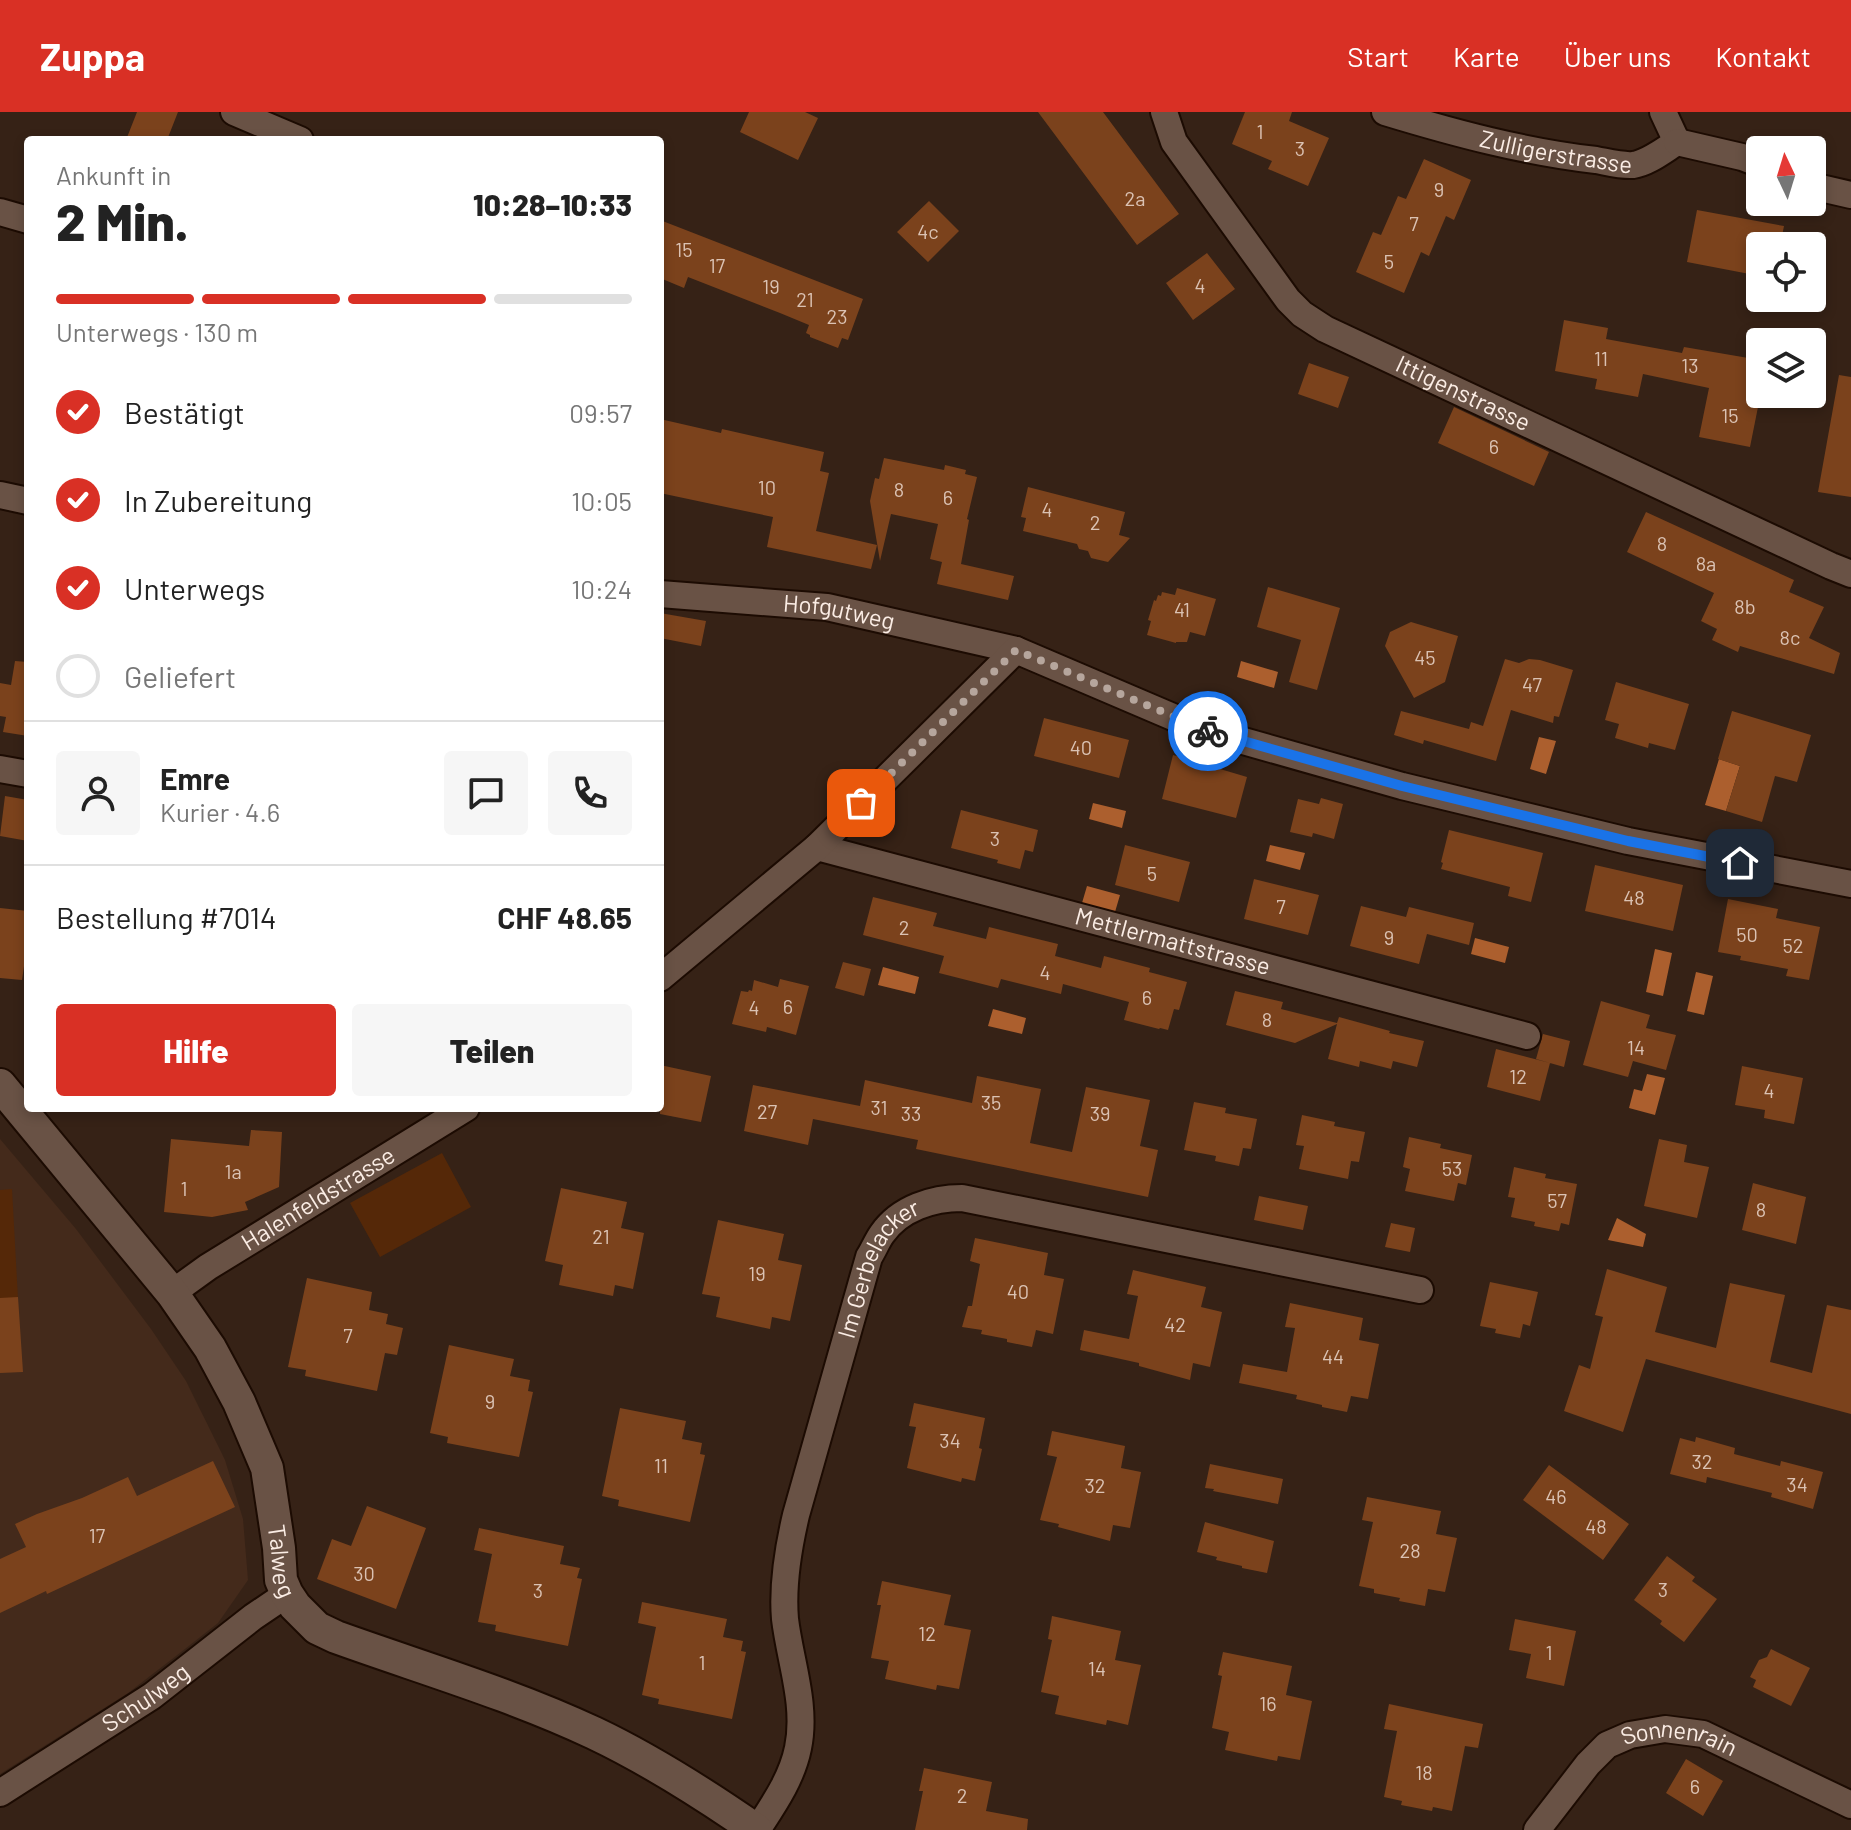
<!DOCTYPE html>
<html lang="de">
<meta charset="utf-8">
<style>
:root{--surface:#fff;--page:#f6f6f6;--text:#222;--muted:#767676;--line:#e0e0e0;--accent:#d93025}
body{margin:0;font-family:Barlow,sans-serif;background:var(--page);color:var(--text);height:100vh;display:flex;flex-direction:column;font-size:30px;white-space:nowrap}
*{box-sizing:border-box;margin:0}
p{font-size:26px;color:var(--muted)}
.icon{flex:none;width:44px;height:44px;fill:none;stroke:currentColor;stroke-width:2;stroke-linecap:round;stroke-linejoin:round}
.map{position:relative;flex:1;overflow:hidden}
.side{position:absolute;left:24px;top:24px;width:640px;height:976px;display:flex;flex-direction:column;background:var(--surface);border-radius:8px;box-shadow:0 4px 12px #0003}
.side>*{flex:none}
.needle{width:52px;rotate:356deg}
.controls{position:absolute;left:1746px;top:24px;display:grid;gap:16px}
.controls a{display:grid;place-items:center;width:80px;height:80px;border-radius:8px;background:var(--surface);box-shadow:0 4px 12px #0003;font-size:40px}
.pin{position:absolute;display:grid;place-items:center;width:68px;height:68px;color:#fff;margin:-34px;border-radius:16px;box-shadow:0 4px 12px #0006}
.courier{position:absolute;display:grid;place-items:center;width:80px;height:80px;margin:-40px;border:6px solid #1a73e8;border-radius:50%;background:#fff;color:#222;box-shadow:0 2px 10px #0007}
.summary em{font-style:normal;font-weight:800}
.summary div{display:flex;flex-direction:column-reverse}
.summary{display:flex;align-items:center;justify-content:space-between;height:136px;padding:0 32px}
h1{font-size:52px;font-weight:800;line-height:60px}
.bar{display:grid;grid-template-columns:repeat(4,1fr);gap:12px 8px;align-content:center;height:96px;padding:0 32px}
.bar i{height:10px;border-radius:6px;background:var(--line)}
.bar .on{background:var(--accent)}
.bar p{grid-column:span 4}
.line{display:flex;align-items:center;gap:20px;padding:0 32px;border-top:2px solid var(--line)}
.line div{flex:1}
.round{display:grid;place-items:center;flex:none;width:84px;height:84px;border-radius:8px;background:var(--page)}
ol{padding:0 32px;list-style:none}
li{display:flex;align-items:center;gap:24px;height:88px}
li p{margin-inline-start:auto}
li .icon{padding:8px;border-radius:50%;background:var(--accent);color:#fff;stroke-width:4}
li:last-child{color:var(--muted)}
li i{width:44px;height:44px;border:4px solid var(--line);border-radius:50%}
.cta{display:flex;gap:16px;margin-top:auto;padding:16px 32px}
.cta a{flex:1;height:92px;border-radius:8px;background:var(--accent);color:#fff;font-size:32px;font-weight:800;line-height:92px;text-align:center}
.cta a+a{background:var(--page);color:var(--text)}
header{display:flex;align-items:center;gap:48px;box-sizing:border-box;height:112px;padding:0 40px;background:var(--accent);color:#fff}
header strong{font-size:38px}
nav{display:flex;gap:44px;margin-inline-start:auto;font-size:28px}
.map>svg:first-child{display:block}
</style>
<header>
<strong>Zuppa</strong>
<nav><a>Start</a><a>Karte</a><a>Über uns</a><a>Kontakt</a></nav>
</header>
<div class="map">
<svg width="1851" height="1718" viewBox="0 0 1851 1718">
<rect width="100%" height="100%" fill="#362216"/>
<path fill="#442a1b" d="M0,1027L76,1117L151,1217L186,1269L225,1348L243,1407L248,1468L218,1511L176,1544L128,1581L0,1662Z"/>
<path fill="#552808" d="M442,1041L471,1095L380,1145L350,1091Z
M12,1077L18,1187L0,1188V1078Z"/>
<path fill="#ac5f2e" d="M1241,549L1278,560L1274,576L1237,565Z
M1539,625L1556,629L1546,662L1530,657Z
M1719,647L1740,654L1726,699L1705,693Z
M1093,691L1126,699L1122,716L1089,707Z
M1270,733L1305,741L1300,758L1266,749Z
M1087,774L1120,783L1115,800L1082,791Z
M1475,826L1509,835L1505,851L1471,842Z
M1655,837L1672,841L1663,884L1646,880Z
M883,855L919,865L915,882L878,873Z
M1696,860L1713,864L1704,903L1687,899Z
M993,897L1026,906L1022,922L988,914Z
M1647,962L1665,966L1655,1003L1629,996L1634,977L1642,979Z
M1617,1106L1646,1122L1643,1135L1608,1128Z"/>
<path fill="#7b421c" d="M137,0H178L167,28H126Z
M749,0H805L818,6L798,48L740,20Z
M1038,0H1103L1179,102L1137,133Z
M1245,0H1292L1289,9L1329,26L1308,74L1268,57L1272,49L1232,32Z
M1424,47L1471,68L1454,108L1446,104L1429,144L1421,140L1404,181L1356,160L1373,120L1381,123L1398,84L1406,87Z
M929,89L959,119L928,150L897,120Z
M1697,98L1784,114L1780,134H1760V164L1687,150Z
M660,108L863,187L848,228L842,226L838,236L810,225V223L806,221L809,213L780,201L688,165L684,176L660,166Z
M1207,141L1235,177L1193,208L1166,171Z
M1564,208L1608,216L1606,227L1682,241L1684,235L1760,248V285L1750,335L1699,325L1709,276L1643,262L1638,285L1595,277L1597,267L1555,259Z
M1309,251L1349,265L1338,296L1298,282Z
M1839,263L1851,265V385L1818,380Z
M1454,295L1549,340L1534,374L1438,331Z
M660,307L721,321L722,317L824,340L820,359L829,361L816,419L877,433L871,457L767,435L773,405L660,381Z
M884,346L944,358L945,353L966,358L965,362L977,365L967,407L969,408L961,452L1014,464L1008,488L937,472L942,450L930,447L938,412L891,402L880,449L870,389L875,366L879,367Z
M1028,375L1125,400L1119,423L1130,426L1108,450L1091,446L1088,439L1079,437L1077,432L1023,419L1026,406L1021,405Z
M1646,400L1794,468L1789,480L1824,495L1809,526L1840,541L1834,562L1740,534L1738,540L1712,528L1717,517L1701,509L1714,481L1627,440Z
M1268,475L1340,496L1317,578L1289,570L1301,528L1257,515Z
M1177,476L1216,487L1205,524L1190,520L1187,530H1176V531L1147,523L1151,509L1148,508L1154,488L1156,489L1158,483L1161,484L1162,480L1175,483Z
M660,501L706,509L701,534L660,526Z
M1411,510L1458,524L1445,570L1414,586L1385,534L1390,520Z
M1505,547L1519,551L1529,547L1540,548L1573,558L1559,605L1554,604L1553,611L1511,598L1496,649L1424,628L1423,632L1394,623L1401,599L1469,617L1471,610L1483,614Z
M15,549L28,550V624L3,620L6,605L0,604V571L11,573Z
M1616,570L1689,592L1675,638L1649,631L1648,636L1615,626L1619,612L1605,608Z
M1732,599L1811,623L1797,670L1775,664L1762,710L1726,699L1740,654L1718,647Z
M1044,606L1129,628L1119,666L1034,644Z
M1173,643L1247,665L1236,706L1162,687Z
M5,684L28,688V729L0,724Z
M1321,686L1343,692L1334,727L1313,721L1312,725L1290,720L1298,687L1319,692Z
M961,698L1038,718L1033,740L1025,738L1020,757L997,751L998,748L951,736Z
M1449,718L1543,741L1531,790L1508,784L1510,775L1441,757L1443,751L1441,750Z
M1125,733L1190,750L1179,790L1115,773Z
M1595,753L1683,773L1673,819L1585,799Z
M1254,767L1319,783L1308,823L1244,807Z
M873,785L937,801L933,814L986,827L989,815L1058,832L1055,844L1101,856L1104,844L1150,856L1149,860L1187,870L1179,898L1174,897L1168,918L1160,916L1159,917L1124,908L1129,890L1063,872L1061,882L1001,867L998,876L939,861L944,844L863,823Z
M1728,787L1778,797L1776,806L1820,815L1809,868L1786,864L1788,857L1740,848L1741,844L1718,840Z
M1361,794L1406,805L1409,795L1474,811L1469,833L1427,822L1419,852L1350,834Z
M0,796L28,799V827L22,868L0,866Z
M843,850L871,857L864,884L835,876Z
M780,867L809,874L796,923L767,915L766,920L732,912L741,879L748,880L749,878L752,879L754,868L778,875Z
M1235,879L1283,890L1281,897L1337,911L1339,905L1390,919L1389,921L1424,929L1417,955L1393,949L1391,957L1360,949L1359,955L1328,947L1337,912L1295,931L1226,913Z
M1601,889L1650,903L1646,916L1676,923L1666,958L1633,949L1628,965L1583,953Z
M1543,922L1570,929L1564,955L1536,947Z
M1496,937L1550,951L1540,989L1487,975Z
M660,953L711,964L701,1010L660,1002Z
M1742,954L1803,966L1794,1012L1764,1006L1765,998L1735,993Z
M977,964L1041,977L1030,1031L1072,1040L1086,975L1150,988L1140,1034L1158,1038L1148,1085L916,1037L918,1028L813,1007L808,1033L744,1019L753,973L860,994L865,968L972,991Z
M1194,990L1226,996L1225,1001L1257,1007L1251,1037L1243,1036L1239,1054L1215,1049L1216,1044L1184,1038Z
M1302,1003L1335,1010L1334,1014L1365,1020L1359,1050L1351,1049L1348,1067L1299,1057L1304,1034L1296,1033Z
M251,1018L282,1020L279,1075L245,1090L248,1098L212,1105L164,1100L171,1027L249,1034Z
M1409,1025L1441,1032L1440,1036L1472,1043L1466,1073L1458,1071L1454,1089L1405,1079L1410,1057L1403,1055Z
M1659,1027L1687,1033L1684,1050L1709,1055L1697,1106L1644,1094Z
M1514,1055L1546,1062L1545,1066L1577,1072L1569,1113L1561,1111L1559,1119L1534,1114L1535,1110L1511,1105L1515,1086L1508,1085Z
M1753,1071L1806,1085L1796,1132L1742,1118Z
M561,1076L627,1090L621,1116L644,1121L633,1177L615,1173L613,1184L559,1173L563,1153L545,1149Z
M1259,1084L1308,1094L1303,1118L1254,1108Z
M718,1108L784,1122L778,1148L802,1153L790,1209L772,1205L770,1217L716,1205L720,1185L702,1182Z
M1391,1111L1415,1116L1410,1140L1385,1135Z
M975,1126L1048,1141L1044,1163L1064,1167L1053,1222L1036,1218L1032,1235L1007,1230V1227L981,1222L982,1218L962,1215L968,1194H972L980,1152L970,1149Z
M1607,1157L1667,1175L1655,1220L1716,1236L1730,1171L1785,1183L1770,1250L1812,1261L1827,1193L1851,1198V1302L1646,1247L1623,1320L1564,1299L1579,1253L1590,1257L1603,1205L1595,1203Z
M1133,1158L1206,1175L1201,1195L1222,1200L1210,1255L1193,1251L1190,1268L1139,1254V1251L1080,1238L1084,1218L1129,1227L1138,1184L1127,1182Z
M307,1166L372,1180L369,1198L388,1202L386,1212L403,1216L397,1243L385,1241L377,1279L305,1264L306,1258L288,1255Z
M1490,1170L1538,1180L1530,1214L1523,1212L1520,1226L1495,1221L1496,1217L1480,1214Z
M18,1185L23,1260L0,1261V1186Z
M1290,1191L1363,1206L1359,1228L1379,1232L1368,1287L1351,1284L1347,1300L1322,1295V1293L1296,1287L1297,1283L1239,1271L1243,1252L1287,1260L1295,1216L1285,1215Z
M449,1233L514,1247L510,1264L530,1268L528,1279L533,1280L519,1345L447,1331L448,1325L430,1321Z
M914,1291L985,1306L979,1336L982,1337L975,1369L962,1366L961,1370L907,1356L916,1315L909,1314Z
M620,1296L686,1309L682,1327L702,1331L700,1342L705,1343L690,1410L618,1394L619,1388L602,1384Z
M1052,1319L1125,1334L1121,1356L1141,1360L1130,1416L1113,1413L1110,1429L1058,1415L1059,1412L1040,1408L1057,1345L1047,1343Z
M1696,1325L1735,1336L1734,1342L1780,1354L1781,1349L1823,1360L1813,1397L1771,1385L1772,1381L1707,1365L1706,1371L1670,1362L1680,1326L1695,1330Z
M213,1349L235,1395L47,1482L46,1479L0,1501V1447L26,1435L15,1412L37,1402L82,1386L128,1365L137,1384Z
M1210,1352L1283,1367L1278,1392L1213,1379L1214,1377L1205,1376Z
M1549,1353L1629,1412L1603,1448L1523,1388Z
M1367,1385L1441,1399L1436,1422L1457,1426L1445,1480L1428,1477L1425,1494L1399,1489L1400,1486L1374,1481V1477L1359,1474L1373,1410L1362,1408Z
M367,1394L426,1416L396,1497L317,1467L332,1427L351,1434Z
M1205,1410L1274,1429L1267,1461L1242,1456V1454L1216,1448L1217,1445L1197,1440Z
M479,1416L564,1434L560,1452L580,1456L577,1466L582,1467L568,1534L495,1519L496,1513L478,1510L492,1442L474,1438Z
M1667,1444L1695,1465L1692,1469L1717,1487L1684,1530L1660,1512L1662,1509L1634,1488Z
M882,1469L951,1483L944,1513L971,1518L959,1577L937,1573L936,1578L885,1567L889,1549L871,1546L881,1493H877Z
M642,1490L727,1507L723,1525L743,1529L741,1539L746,1540L732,1607L658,1592L659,1587L642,1583L656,1515L638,1511Z
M1052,1504L1121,1519L1115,1548L1141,1553L1128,1613L1107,1608L1106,1613L1055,1602L1059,1584L1041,1580L1052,1528L1048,1527Z
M1515,1507L1576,1519L1564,1574L1526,1566L1531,1542L1509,1538Z
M1771,1537L1810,1556L1791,1594L1753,1575L1756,1568L1750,1565L1759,1548L1767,1545Z
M1223,1540L1292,1554L1286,1583L1312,1589L1300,1648L1278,1644L1277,1649L1225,1638L1229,1620L1212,1616L1222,1564L1218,1563Z
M1389,1592L1483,1612L1478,1636L1465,1634L1452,1699L1433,1695L1432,1699L1401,1693L1402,1689L1384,1685L1397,1619L1384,1617Z
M1686,1647L1723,1669L1703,1704L1666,1681Z
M924,1656L992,1670L986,1699L1028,1707L1027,1718H915L923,1679H919Z"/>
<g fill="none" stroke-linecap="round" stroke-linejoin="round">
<g stroke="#1c0b02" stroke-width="30">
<g id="minor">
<path d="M234,0L300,28"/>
<path id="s1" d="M1164,0L1174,30L1288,188L1302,202L1325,217L1831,454L1851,462"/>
<path id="s2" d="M1385,0C1454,21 1525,40 1596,48C1607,50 1622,54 1633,53C1648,51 1664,38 1677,30"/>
<path d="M1663,0L1677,30"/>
<path d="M1677,30L1742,45L1760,52"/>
<path d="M1812,74L1851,83"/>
<path d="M0,100L28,108"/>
<path d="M0,383L28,389"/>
<path id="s3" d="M660,482L827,495L1016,538L1201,617L1402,674L1628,729L1851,772"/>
<path d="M0,657L28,662"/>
<path id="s4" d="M817,735L1527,924"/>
<path d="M660,866L817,735L1016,538"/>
<path id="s5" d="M172,1181L208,1155L466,996"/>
<path id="s6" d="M0,1681L152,1584L253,1505L287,1482"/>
<path id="s7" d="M757,1718C774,1692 792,1666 798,1636C807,1593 790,1549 785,1507C782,1472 788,1437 796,1403L869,1145C874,1137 877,1129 882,1122C900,1096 933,1086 962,1086L1420,1178"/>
<path id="s8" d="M1537,1718L1588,1652L1607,1633L1630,1623L1665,1617L1703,1622L1851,1693"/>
</g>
</g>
<g stroke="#1c0b02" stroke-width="36">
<g id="tertiary">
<path id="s9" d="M0,973L172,1181L210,1236L239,1290L267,1356L279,1436L281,1468L287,1482L295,1494L317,1516L336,1525C422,1556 511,1582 594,1621C651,1648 704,1682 756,1718"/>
</g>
</g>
<use href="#minor" stroke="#695245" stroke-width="26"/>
<use href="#tertiary" stroke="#695245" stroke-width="32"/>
</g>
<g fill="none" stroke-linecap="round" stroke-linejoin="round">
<path stroke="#b6a69d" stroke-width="8" stroke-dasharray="0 14.4" d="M861,691L1016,538L1208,619"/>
<path stroke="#1a73e8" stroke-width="10" d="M1208,619L1402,674L1628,729L1740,751"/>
</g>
<g text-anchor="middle" stroke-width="6" stroke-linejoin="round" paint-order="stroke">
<g font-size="20" fill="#dbc2b3">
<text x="1260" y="27">1</text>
<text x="1300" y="44">3</text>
<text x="1439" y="85">9</text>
<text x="1135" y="94">2a</text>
<text x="1414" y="119">7</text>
<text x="928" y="127">4c</text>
<text x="684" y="145">15</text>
<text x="1389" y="157">5</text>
<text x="717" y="161">17</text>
<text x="1200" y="181">4</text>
<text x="771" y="182">19</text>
<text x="805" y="195">21</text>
<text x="837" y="212">23</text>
<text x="1601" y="254">11</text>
<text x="1690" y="261">13</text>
<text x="1730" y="311">15</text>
<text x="1494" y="342">6</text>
<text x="767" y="383">10</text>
<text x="899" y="385">8</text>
<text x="948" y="393">6</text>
<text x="1047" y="405">4</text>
<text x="1095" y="418">2</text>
<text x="1662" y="439">8</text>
<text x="1706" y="459">8a</text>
<text x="1745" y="502">8b</text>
<text x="1182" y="505">41</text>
<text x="1790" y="533">8c</text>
<text x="1425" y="553">45</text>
<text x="1532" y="580">47</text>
<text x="1081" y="643">40</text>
<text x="995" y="734">3</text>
<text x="1152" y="769">5</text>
<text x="1634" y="793">48</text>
<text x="1281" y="802">7</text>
<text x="904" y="823">2</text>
<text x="1747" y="830">50</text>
<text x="1389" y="833">9</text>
<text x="1793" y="841">52</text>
<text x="1045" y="868">4</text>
<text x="1147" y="893">6</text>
<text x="788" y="902">6</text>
<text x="754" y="903">4</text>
<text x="1267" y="915">8</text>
<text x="1636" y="943">14</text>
<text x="1518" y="972">12</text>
<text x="1769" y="986">4</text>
<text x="991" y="998">35</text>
<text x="879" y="1003">31</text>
<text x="767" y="1007">27</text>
<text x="911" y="1009">33</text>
<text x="1100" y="1009">39</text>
<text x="1452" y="1064">53</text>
<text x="233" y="1067">1a</text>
<text x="184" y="1084">1</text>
<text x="1557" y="1096">57</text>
<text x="1761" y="1105">8</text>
<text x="601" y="1132">21</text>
<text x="757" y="1169">19</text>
<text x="1018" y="1187">40</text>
<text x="1175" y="1220">42</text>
<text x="348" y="1231">7</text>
<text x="1333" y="1252">44</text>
<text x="490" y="1297">9</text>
<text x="950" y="1336">34</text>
<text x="1702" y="1357">32</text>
<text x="661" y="1361">11</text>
<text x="1797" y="1380">34</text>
<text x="1095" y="1381">32</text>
<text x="1556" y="1392">46</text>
<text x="1596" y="1422">48</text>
<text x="97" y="1431">17</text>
<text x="1410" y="1446">28</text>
<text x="364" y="1469">30</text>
<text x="1663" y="1485">3</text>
<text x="538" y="1486">3</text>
<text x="927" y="1529">12</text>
<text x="1549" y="1548">1</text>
<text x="702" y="1558">1</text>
<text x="1097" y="1564">14</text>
<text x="1268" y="1599">16</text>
<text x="1424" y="1668">18</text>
<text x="1695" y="1682">6</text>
<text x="962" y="1691">2</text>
</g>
<g font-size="24" fill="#fbede5" stroke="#2b180d">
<text dy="8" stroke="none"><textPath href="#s2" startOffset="176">Zulligerstrasse</textPath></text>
<text dy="8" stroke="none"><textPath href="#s1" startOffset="426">Ittigenstrasse</textPath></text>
<text dy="8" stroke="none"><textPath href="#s3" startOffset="180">Hofgutweg</textPath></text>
<text dy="8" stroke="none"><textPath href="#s4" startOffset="368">Mettlermattstrasse</textPath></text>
<text dy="8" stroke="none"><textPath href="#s5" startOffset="174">Halenfeldstrasse</textPath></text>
<text dy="8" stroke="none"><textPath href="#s7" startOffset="590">Im Gerbelacker</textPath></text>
<text dy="8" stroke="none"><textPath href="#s9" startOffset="564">Talweg</textPath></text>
<text dy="8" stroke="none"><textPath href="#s6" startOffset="174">Schulweg</textPath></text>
<text dy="8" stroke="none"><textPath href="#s8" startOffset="186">Sonnenrain</textPath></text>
</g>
</g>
</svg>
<div class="controls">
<a><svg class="needle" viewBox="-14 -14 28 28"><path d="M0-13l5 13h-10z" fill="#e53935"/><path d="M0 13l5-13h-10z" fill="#767676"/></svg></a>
<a><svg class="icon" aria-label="locate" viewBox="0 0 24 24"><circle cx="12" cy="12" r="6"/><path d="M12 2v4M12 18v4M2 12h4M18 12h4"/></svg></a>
<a><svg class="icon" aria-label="layers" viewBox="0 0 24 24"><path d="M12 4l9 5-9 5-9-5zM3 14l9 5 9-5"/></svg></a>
</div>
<div class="pin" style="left:861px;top:691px;background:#ea580c"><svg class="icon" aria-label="bag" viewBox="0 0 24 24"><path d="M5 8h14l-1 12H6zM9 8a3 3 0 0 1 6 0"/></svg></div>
<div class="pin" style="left:1740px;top:751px;background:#1f2937"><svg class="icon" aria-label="home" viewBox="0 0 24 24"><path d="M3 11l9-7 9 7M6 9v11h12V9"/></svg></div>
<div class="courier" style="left:1208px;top:619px"><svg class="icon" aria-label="bike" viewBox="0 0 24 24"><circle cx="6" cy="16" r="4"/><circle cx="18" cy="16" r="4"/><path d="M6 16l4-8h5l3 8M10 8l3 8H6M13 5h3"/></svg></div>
<section class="side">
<div class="summary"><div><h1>2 Min.</h1><p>Ankunft in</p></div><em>10:28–10:33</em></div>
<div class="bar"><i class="on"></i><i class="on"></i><i class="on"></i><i></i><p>Unterwegs · 130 m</p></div>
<ol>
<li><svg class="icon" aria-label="check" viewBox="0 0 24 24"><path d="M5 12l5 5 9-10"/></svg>Bestätigt<p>09:57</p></li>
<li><svg class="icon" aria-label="check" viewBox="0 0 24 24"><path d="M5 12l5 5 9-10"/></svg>In Zubereitung<p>10:05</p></li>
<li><svg class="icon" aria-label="check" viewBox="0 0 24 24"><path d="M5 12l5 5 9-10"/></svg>Unterwegs<p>10:24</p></li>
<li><i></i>Geliefert</li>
</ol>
<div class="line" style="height:144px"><a class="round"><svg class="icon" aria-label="person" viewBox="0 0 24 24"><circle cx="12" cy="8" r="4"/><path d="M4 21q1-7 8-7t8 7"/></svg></a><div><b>Emre</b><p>Kurier · 4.6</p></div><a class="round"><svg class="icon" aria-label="chat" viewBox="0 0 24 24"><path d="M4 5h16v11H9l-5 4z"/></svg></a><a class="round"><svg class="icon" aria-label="phone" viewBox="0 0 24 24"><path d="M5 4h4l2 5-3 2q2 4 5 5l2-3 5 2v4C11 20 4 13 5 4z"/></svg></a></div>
<div class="line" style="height:104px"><div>Bestellung #7014</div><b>CHF 48.65</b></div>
<div class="cta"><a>Hilfe</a><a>Teilen</a></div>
</section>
</div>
